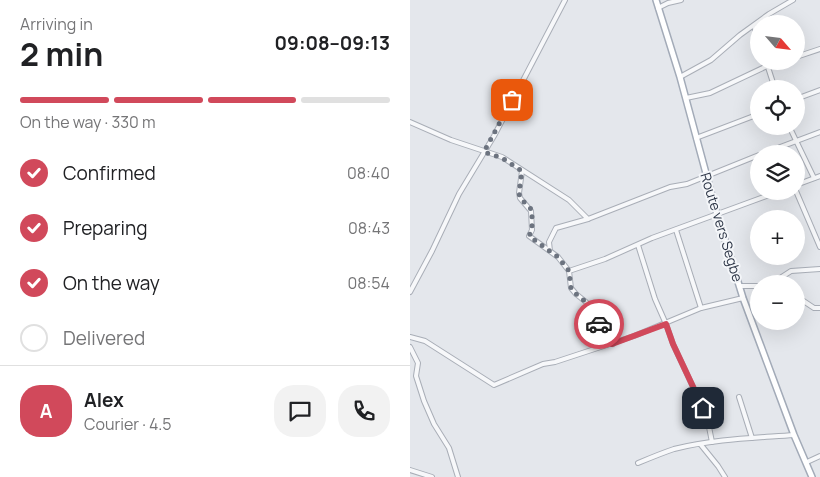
<!DOCTYPE html>
<meta charset="utf-8">
<style>
:root{--surface:#fff;--page:#f2f2f2;--text:#202124;--muted:#757577;--line:#e0e0e0;--accent:#d1495b}
body{margin:0;font-family:Manrope,sans-serif;background:var(--page);color:var(--text);height:100vh;display:flex;flex-direction:column;font-size:19px;white-space:nowrap}
*{box-sizing:border-box;margin:0}
p{font-size:16px;color:var(--muted)}
.icon{flex:none;width:28px;height:28px;fill:none;stroke:currentColor;stroke-width:2;stroke-linecap:round;stroke-linejoin:round}
.map{position:relative;flex:1;overflow:hidden}
.side{display:flex;flex-direction:column;background:var(--surface);width:410px}
.side>*{flex:none}
.needle{width:32px;rotate:118deg}
.controls{position:absolute;left:340px;top:15px;display:grid;gap:10px}
.controls a{display:grid;place-items:center;width:55px;height:55px;border-radius:50%;background:var(--surface);box-shadow:0 5px 20px #0002;font-size:25px}
.pin{position:absolute;display:grid;place-items:center;width:42px;height:42px;color:#fff;margin:-21px;border-radius:10px;box-shadow:0 2px 8px #0006}
.courier{position:absolute;display:grid;place-items:center;width:50px;height:50px;margin:-25px;border:4px solid #d1495b;border-radius:50%;background:#fff;color:#222;box-shadow:0 1px 6px #0007}
.headline em{font-style:normal;font-weight:700}
.headline div{display:flex;flex-direction:column-reverse}
.headline{display:flex;align-items:center;justify-content:space-between;height:85px;padding:0 20px}
h1{font-size:32px;font-weight:700;line-height:38px}
.bar{display:grid;grid-template-columns:repeat(4,1fr);gap:8px 5px;align-content:center;height:60px;padding:0 20px}
.bar i{height:6px;border-radius:4px;background:var(--line)}
.bar .current{background:var(--accent)}
.bar p{grid-column:span 4}
.line{display:flex;align-items:center;gap:12px;padding:0 20px;border-top:1px solid var(--line)}
.line div{flex:1}
.round{display:grid;place-items:center;flex:none;width:52px;height:52px;border-radius:20px;background:var(--page)}
ol{padding:0 20px;list-style:none}
li{display:flex;align-items:center;gap:15px;height:55px}
li p{margin-inline-start:auto}
li .icon{padding:5px;border-radius:50%;background:var(--accent);color:#fff;stroke-width:4}
li:last-child{color:var(--muted)}
li i{width:28px;height:28px;border:2px solid var(--line);border-radius:50%}
main{display:flex;flex:1;min-height:0}
.map>svg:first-child{display:block}
.lines{fill:none;stroke-linecap:round;stroke-linejoin:round}
.minor-casing{stroke:#a9aeb7;stroke-width:6}
.major-casing{stroke:#a3abb8;stroke-width:8}
.minor{stroke:#f7f8fa;stroke-width:4}
.major{stroke:#fff;stroke-width:5}
.done{stroke:#6c737f;stroke-width:5;stroke-dasharray:0 9}
.route{stroke:#d1495b;stroke-width:6}
.labels{text-anchor:middle;dominant-baseline:central;stroke-width:4;stroke-linejoin:round;paint-order:stroke}
.street-label{font-size:14px;fill:#2b3445;stroke:#f4f6f9}
</style>
<main>
<section class="side">
<div class="headline"><div><h1>2 min</h1><p>Arriving in</p></div><em>09:08–09:13</em></div>
<div class="bar"><i class="current"></i><i class="current"></i><i class="current"></i><i></i><p>On the way · 330 m</p></div>
<ol>
<li><svg class="icon" aria-label="check" viewBox="0 0 24 24"><path d="M5 12l5 5 9-10"/></svg>Confirmed<p>08:40</p></li>
<li><svg class="icon" aria-label="check" viewBox="0 0 24 24"><path d="M5 12l5 5 9-10"/></svg>Preparing<p>08:43</p></li>
<li><svg class="icon" aria-label="check" viewBox="0 0 24 24"><path d="M5 12l5 5 9-10"/></svg>On the way<p>08:54</p></li>
<li><i></i>Delivered</li>
</ol>
<div class="line" style="height:90px"><b class="round" style="background:var(--accent);color:#fff">A</b><div><b>Alex</b><p>Courier · 4.5</p></div><a class="round"><svg class="icon" aria-label="chat" viewBox="0 0 24 24"><path d="M4 5h16v11H9l-5 4z"/></svg></a><a class="round"><svg class="icon" aria-label="phone" viewBox="0 0 24 24"><path d="M5 4h4l2 5-3 2q2 4 5 5l2-3 5 2v4C11 20 4 13 5 4z"/></svg></a></div>
</section>
<div class="map">
<svg width="410" height="477" viewBox="0 0 410 477">
<rect width="100%" height="100%" fill="#e4e7ec"/>
<g class="lines">
<g class="minor-casing">
<g id="minor">
<polyline points="248,8 258,3 271,0"/>
<polyline points="344,26 349,41"/>
<polyline points="386,57 410,49"/>
<polyline points="356,61 365,89"/>
<polyline points="270,77 301,60 330,35 359,14 383,0"/>
<polyline points="276,98 300,93 357,66 373,61"/>
<polyline points="386,99 410,90"/>
<polyline points="0,122 41,140 92,157 159,200 178,219 260,187 277,184 349,155"/>
<polyline points="379,126 404,178"/>
<polyline points="286,138 349,114"/>
<polyline points="352,154 410,132"/>
<polyline points="112,171 109,193 110,198 121,211 122,230 119,236 148,257 159,271 161,288 166,294 176,302 203,344"/>
<polyline points="386,185 410,176"/>
<polyline points="386,191 410,247"/>
<polyline points="266,230 291,308"/>
<polyline points="228,245 245,299 256,324 263,344 297,417 302,442"/>
<polyline points="140,251 139,242 146,228 178,219"/>
<polyline points="159,271 195,259 242,238 370,191"/>
<polyline points="361,284 381,271 410,269"/>
<polyline points="331,286 349,286"/>
<polyline points="0,292 22,251 49,194 84,136 155,0"/>
<polyline points="386,296 404,308 410,308"/>
<polyline points="0,337 15,341 84,385 133,364 145,362 224,336 291,308 333,298"/>
<polyline points="0,347 8,363 6,376 14,401 24,424 39,448 48,477"/>
<polyline points="329,397 342,438"/>
<polyline points="291,445 308,466 315,477"/>
<polyline points="397,462 410,456"/>
<path d="M228,463C240,458 252,453 264,449C303,439 344,438 384,435"/>
<polyline points="0,470 22,477"/>
</g>
</g>
<g class="major-casing">
<polyline id="major" points="246,0 270,77 307,214 333,298 384,435 402,477"/>
</g>
<use href="#minor" class="minor"/>
<use href="#major" class="major"/>
</g>
<g class="lines">
<polyline class="done" points="102,100 74,152 92,158 112,171 109,193 110,198 122,210 122,230 119,236 148,257 159,271 161,288 166,294 176,302 189,324"/>
<polyline class="route" points="189,324 202,344 256,324 263,344 293,408"/>
</g>
<g class="labels">
<g class="street-label">
<text transform="translate(312 227) rotate(73)">Route vers Segbe</text>
</g>
</g>
</svg>
<div class="controls">
<a><svg class="needle" viewBox="-14 -14 28 28"><path d="M0-13l5 13h-10z" fill="#e53935"/><path d="M0 13l5-13h-10z" fill="#757577"/></svg></a>
<a><svg class="icon" aria-label="locate" viewBox="0 0 24 24"><circle cx="12" cy="12" r="6"/><path d="M12 2v4M12 18v4M2 12h4M18 12h4"/></svg></a>
<a><svg class="icon" aria-label="layers" viewBox="0 0 24 24"><path d="M12 4l9 5-9 5-9-5zM3 14l9 5 9-5"/></svg></a>
<a>+</a>
<a>−</a>
</div>
<div class="pin" style="left:102px;top:100px;background:#ea580c"><svg class="icon" aria-label="bag" viewBox="0 0 24 24"><path d="M5 8h14l-1 12H6zM9 8a3 3 0 0 1 6 0"/></svg></div>
<div class="pin" style="left:293px;top:408px;background:#1f2937"><svg class="icon" aria-label="home" viewBox="0 0 24 24"><path d="M3 11l9-7 9 7M6 9v11h12V9"/></svg></div>
<div class="courier" style="left:189px;top:324px"><svg class="icon" aria-label="car" viewBox="0 0 24 24"><path d="M5 17H2v-5l4-1 3-4h7l3 4 3 1v5h-3M9 17h6M6 11h13"/><circle cx="7" cy="17" r="2"/><circle cx="17" cy="17" r="2"/></svg></div>
</div>
</main>
